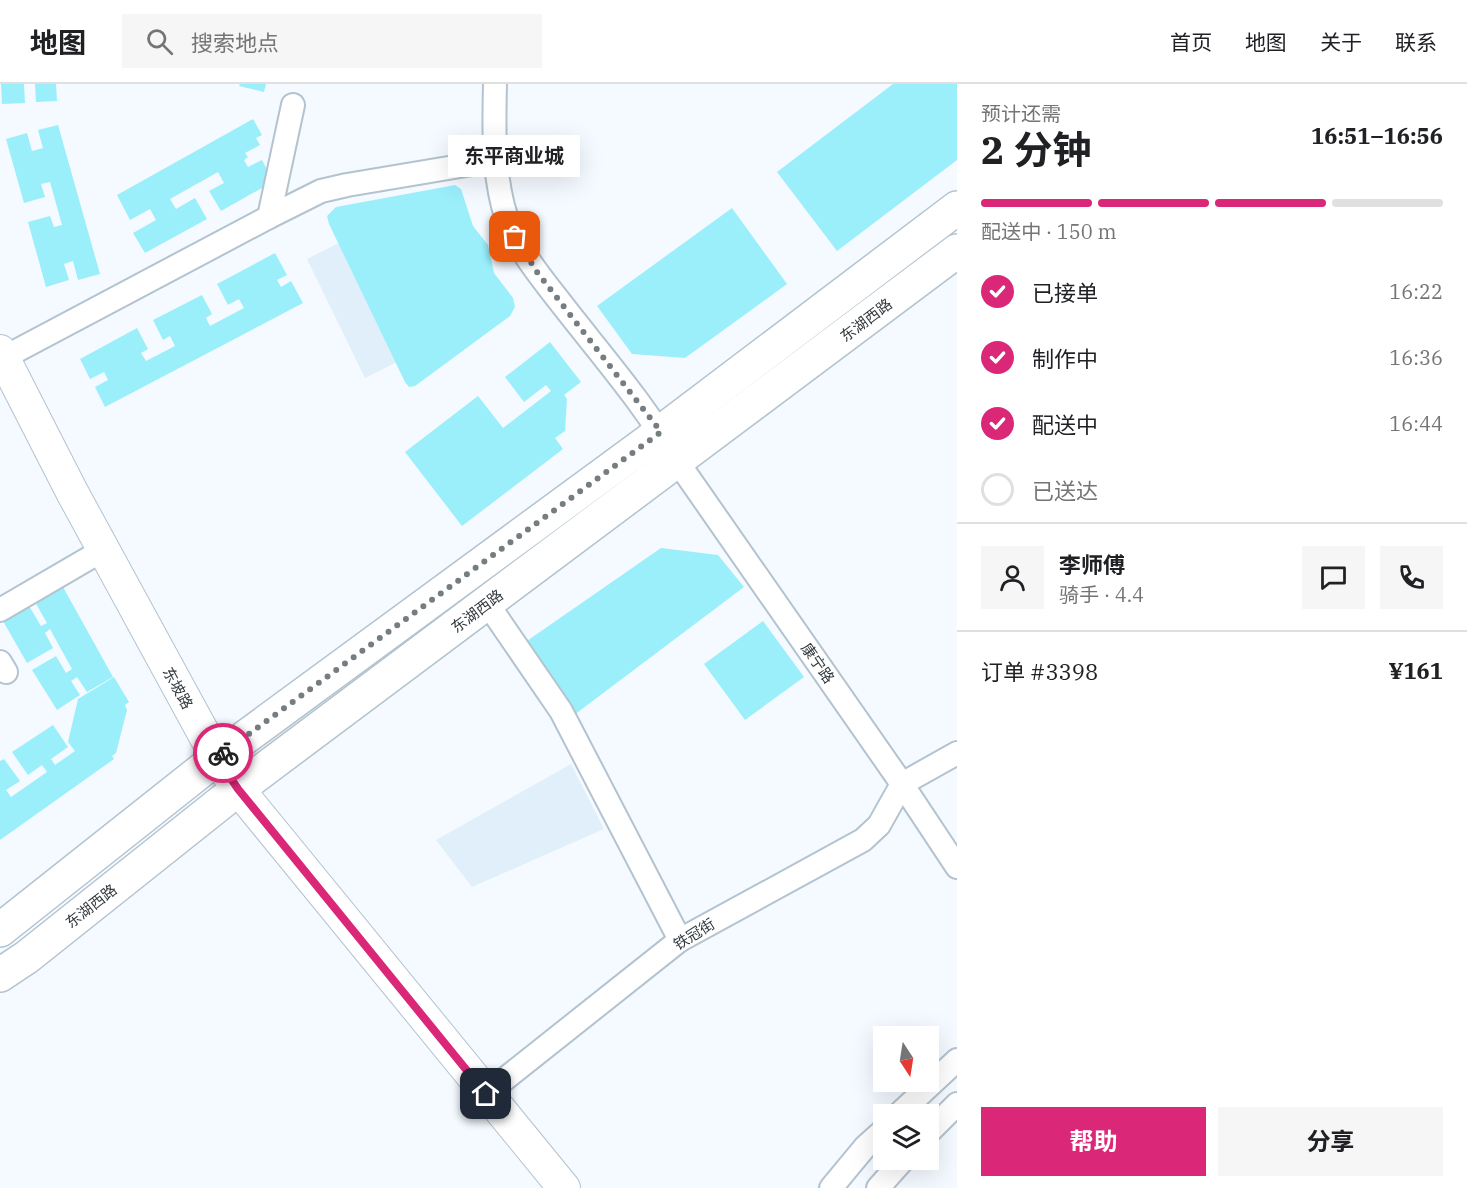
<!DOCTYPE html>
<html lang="zh">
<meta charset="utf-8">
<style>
:root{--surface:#fff;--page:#f6f6f6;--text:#202124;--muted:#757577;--line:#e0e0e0;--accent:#db2777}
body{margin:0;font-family:"IBM Plex Serif","Noto Sans SC",serif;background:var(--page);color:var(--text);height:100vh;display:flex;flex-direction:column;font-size:22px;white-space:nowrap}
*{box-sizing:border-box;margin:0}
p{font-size:20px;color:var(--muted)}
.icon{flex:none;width:33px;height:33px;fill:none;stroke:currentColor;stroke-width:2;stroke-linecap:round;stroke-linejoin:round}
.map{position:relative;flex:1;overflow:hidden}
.details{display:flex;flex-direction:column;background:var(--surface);width:510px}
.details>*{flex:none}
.needle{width:39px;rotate:168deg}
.fabs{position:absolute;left:873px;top:942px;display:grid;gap:12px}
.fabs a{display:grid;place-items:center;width:66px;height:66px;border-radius:0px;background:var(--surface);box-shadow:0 6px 24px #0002;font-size:30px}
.pin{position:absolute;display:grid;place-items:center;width:51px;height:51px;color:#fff;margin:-26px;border-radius:12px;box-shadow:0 3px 9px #0006}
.courier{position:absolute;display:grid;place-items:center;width:60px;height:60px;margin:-30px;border:4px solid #db2777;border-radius:50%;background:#fff;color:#222;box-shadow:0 2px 8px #0007}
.bubble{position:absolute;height:42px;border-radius:0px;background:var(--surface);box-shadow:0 6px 24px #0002;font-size:20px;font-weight:700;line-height:42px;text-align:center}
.headline em{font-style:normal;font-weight:700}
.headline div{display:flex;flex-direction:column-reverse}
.headline{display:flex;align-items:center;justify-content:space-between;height:102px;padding:0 24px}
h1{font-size:39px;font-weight:700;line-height:45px}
.bar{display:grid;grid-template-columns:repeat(4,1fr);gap:9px 6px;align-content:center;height:72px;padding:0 24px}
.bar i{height:8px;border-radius:4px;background:var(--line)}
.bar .selected{background:var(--accent)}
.bar p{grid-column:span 4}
.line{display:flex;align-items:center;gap:15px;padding:0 24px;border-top:2px solid var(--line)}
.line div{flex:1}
.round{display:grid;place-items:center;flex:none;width:63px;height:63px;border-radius:0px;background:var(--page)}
ol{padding:0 24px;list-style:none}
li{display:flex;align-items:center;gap:18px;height:66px}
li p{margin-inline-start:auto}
li .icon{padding:6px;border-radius:50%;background:var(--accent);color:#fff;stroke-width:4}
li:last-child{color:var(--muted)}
li i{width:33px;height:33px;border:3px solid var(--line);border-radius:50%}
.button{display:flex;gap:12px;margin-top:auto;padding:12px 24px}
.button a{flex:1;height:69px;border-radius:0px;background:var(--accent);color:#fff;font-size:24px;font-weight:700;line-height:69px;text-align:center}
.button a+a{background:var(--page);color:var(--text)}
header{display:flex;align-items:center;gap:36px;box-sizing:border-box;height:84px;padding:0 30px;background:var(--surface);border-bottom:2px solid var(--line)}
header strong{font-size:28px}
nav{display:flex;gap:33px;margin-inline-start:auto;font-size:21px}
.search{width:420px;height:54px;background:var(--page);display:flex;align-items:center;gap:15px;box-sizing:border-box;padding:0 21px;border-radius:0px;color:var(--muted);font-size:22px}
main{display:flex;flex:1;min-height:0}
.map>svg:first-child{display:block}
.built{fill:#e0eff9}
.building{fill:#9aeffb}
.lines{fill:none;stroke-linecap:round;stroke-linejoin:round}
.street-casing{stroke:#b3c3cf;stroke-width:26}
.secondary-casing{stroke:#b3c3cf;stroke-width:34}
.primary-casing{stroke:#b3c3cf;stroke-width:36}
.street{stroke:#fff;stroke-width:22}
.secondary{stroke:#fff;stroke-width:32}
.primary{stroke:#fff;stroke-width:33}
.done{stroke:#767d81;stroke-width:6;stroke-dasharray:0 10.8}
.route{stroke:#db2777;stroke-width:8}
.labels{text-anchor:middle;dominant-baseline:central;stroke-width:4.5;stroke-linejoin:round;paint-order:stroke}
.street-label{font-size:15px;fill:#32393d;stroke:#fff}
</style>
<header>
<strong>地图</strong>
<div class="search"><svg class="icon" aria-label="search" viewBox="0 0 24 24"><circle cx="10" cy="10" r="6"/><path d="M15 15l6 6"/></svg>搜索地点</div>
<nav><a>首页</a><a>地图</a><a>关于</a><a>联系</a></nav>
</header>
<main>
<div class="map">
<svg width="957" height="1104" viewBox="0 0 957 1104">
<rect width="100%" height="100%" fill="#f4faff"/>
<g class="built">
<polygon points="357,150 415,269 365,294 307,175"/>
<polygon points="571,680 604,745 472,803 436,756"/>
</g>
<g class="building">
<polygon points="1,0 24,0 25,19 2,20"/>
<polygon points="35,0 56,0 57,17 36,18"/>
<polygon points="240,0 266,0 264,8 239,2"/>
<polygon points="893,0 957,0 957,76 837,167 777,88"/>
<polygon points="253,35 262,51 256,54 260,61 245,69 248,73 244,76 248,83 262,76 270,91 266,94 269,100 221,127 209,107 224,99 218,88 170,115 176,125 195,114 207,135 145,169 133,149 156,136 150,125 130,136 117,111"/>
<polygon points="58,41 100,190 78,196 73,177 64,180 69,196 46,203 28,138 50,132 54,143 62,141 50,98 41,100 45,113 24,119 6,55 27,49 32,67 43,64 38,46"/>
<polygon points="455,101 461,105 473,142 488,161 494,189 513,214 515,223 510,232 415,302 409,303 405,298 329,140 327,132 336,123"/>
<polygon points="732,124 787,200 685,274 632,270 597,222"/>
<polygon points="275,169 287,191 277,196 281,203 291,197 303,219 105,323 95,303 108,296 104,288 90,295 80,275 137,244 148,265 141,269 146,277 175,262 170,252 163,256 153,236 202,211 212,230 206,234 210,242 244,224 239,215 228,221 217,200"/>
<polygon points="550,258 581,298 564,311 567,315 565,347 555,354 563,365 462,442 405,368 478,312 503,344 551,307 546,301 524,318 505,293"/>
<polygon points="661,464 718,471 744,503 574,631 524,559"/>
<polygon points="63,503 113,593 87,608 77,593 71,597 80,611 57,626 32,586 56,572 66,589 72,585 50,545 45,549 53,564 27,579 3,537 29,522 41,542 47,539 35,518"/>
<polygon points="763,537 804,593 745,636 704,580"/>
<polygon points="114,593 129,618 125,621 127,626 116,669 112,672 114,675 0,756 0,677 4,675 20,697 6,706 11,713 47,688 42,681 28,691 12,668 53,641 68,663 51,675 55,681 75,667 68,658 78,615"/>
</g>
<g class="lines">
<g class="street-casing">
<g id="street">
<path d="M495,0C494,40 493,83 503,122C513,161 540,192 564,223C603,273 646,322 677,377L902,700L957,783"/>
<polyline points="269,133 321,107 347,101 496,76"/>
<polyline points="3,274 269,133 293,21"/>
<polyline points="487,519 561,627 680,856"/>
<polyline points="0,526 103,466"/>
<polyline points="0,578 6,588"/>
<polyline points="486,1010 680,856 863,756 879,741 902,700 957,669"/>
<polyline points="899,1030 957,976"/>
<polyline points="928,1049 957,1020"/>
<polyline points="831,1104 865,1063 884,1046"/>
<polyline points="878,1104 903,1076"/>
</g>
</g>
<g class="secondary-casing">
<polyline id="secondary" points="0,267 72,408 217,674 238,705 564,1104"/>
</g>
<g class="primary-casing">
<g id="primary">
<polyline points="0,846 217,674 661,348 957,124"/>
<polyline points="0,891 27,873 238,705 957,167"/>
</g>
</g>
<use href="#street" class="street"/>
<use href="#secondary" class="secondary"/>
<use href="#primary" class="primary"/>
</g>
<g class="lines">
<polyline class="done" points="223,669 661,348 537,188 515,153"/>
<polyline class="route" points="223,669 217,674 238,705 486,1010"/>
</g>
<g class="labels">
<g class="street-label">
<text transform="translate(866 236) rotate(-37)">东湖西路</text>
<text transform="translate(477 527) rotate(-37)">东湖西路</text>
<text transform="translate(818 579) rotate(55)">康宁路</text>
<text transform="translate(178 604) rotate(61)">东坡路</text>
<text transform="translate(91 822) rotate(-38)">东湖西路</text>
<text transform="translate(694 850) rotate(-32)">铁冠街</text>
</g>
</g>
</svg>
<div class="fabs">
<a><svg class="needle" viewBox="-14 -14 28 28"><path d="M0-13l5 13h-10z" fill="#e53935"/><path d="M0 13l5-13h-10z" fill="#757577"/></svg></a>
<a><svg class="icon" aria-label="layers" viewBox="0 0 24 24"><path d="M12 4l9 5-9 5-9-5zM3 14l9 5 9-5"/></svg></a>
</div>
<div class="pin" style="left:515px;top:153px;background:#ea580c"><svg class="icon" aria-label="bag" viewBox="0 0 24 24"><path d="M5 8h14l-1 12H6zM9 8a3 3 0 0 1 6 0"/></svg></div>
<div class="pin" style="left:486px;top:1010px;background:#1f2937"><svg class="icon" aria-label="home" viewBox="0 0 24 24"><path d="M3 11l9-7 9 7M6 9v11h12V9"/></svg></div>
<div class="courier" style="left:223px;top:669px"><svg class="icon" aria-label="bike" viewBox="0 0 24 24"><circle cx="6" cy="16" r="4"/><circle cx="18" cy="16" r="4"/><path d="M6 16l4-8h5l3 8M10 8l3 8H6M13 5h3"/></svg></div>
<div class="bubble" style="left:448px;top:51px;width:132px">东平商业城</div>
</div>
<section class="details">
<div class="headline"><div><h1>2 分钟</h1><p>预计还需</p></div><em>16:51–16:56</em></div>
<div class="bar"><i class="selected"></i><i class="selected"></i><i class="selected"></i><i></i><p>配送中 · 150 m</p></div>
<ol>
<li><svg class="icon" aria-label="check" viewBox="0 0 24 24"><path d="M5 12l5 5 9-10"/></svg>已接单<p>16:22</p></li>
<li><svg class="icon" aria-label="check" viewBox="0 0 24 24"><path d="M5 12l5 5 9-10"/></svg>制作中<p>16:36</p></li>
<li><svg class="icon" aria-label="check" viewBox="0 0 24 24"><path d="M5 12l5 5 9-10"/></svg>配送中<p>16:44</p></li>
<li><i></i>已送达</li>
</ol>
<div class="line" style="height:108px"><a class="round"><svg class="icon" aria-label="person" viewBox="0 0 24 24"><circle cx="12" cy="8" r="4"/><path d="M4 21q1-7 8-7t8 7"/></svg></a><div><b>李师傅</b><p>骑手 · 4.4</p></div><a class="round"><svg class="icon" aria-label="chat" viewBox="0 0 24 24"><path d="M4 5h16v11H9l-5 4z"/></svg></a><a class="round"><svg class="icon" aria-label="phone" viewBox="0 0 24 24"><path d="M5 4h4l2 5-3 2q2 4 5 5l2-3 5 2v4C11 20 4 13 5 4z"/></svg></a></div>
<div class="line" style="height:78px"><div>订单 #3398</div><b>¥161</b></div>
<div class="button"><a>帮助</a><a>分享</a></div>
</section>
</main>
